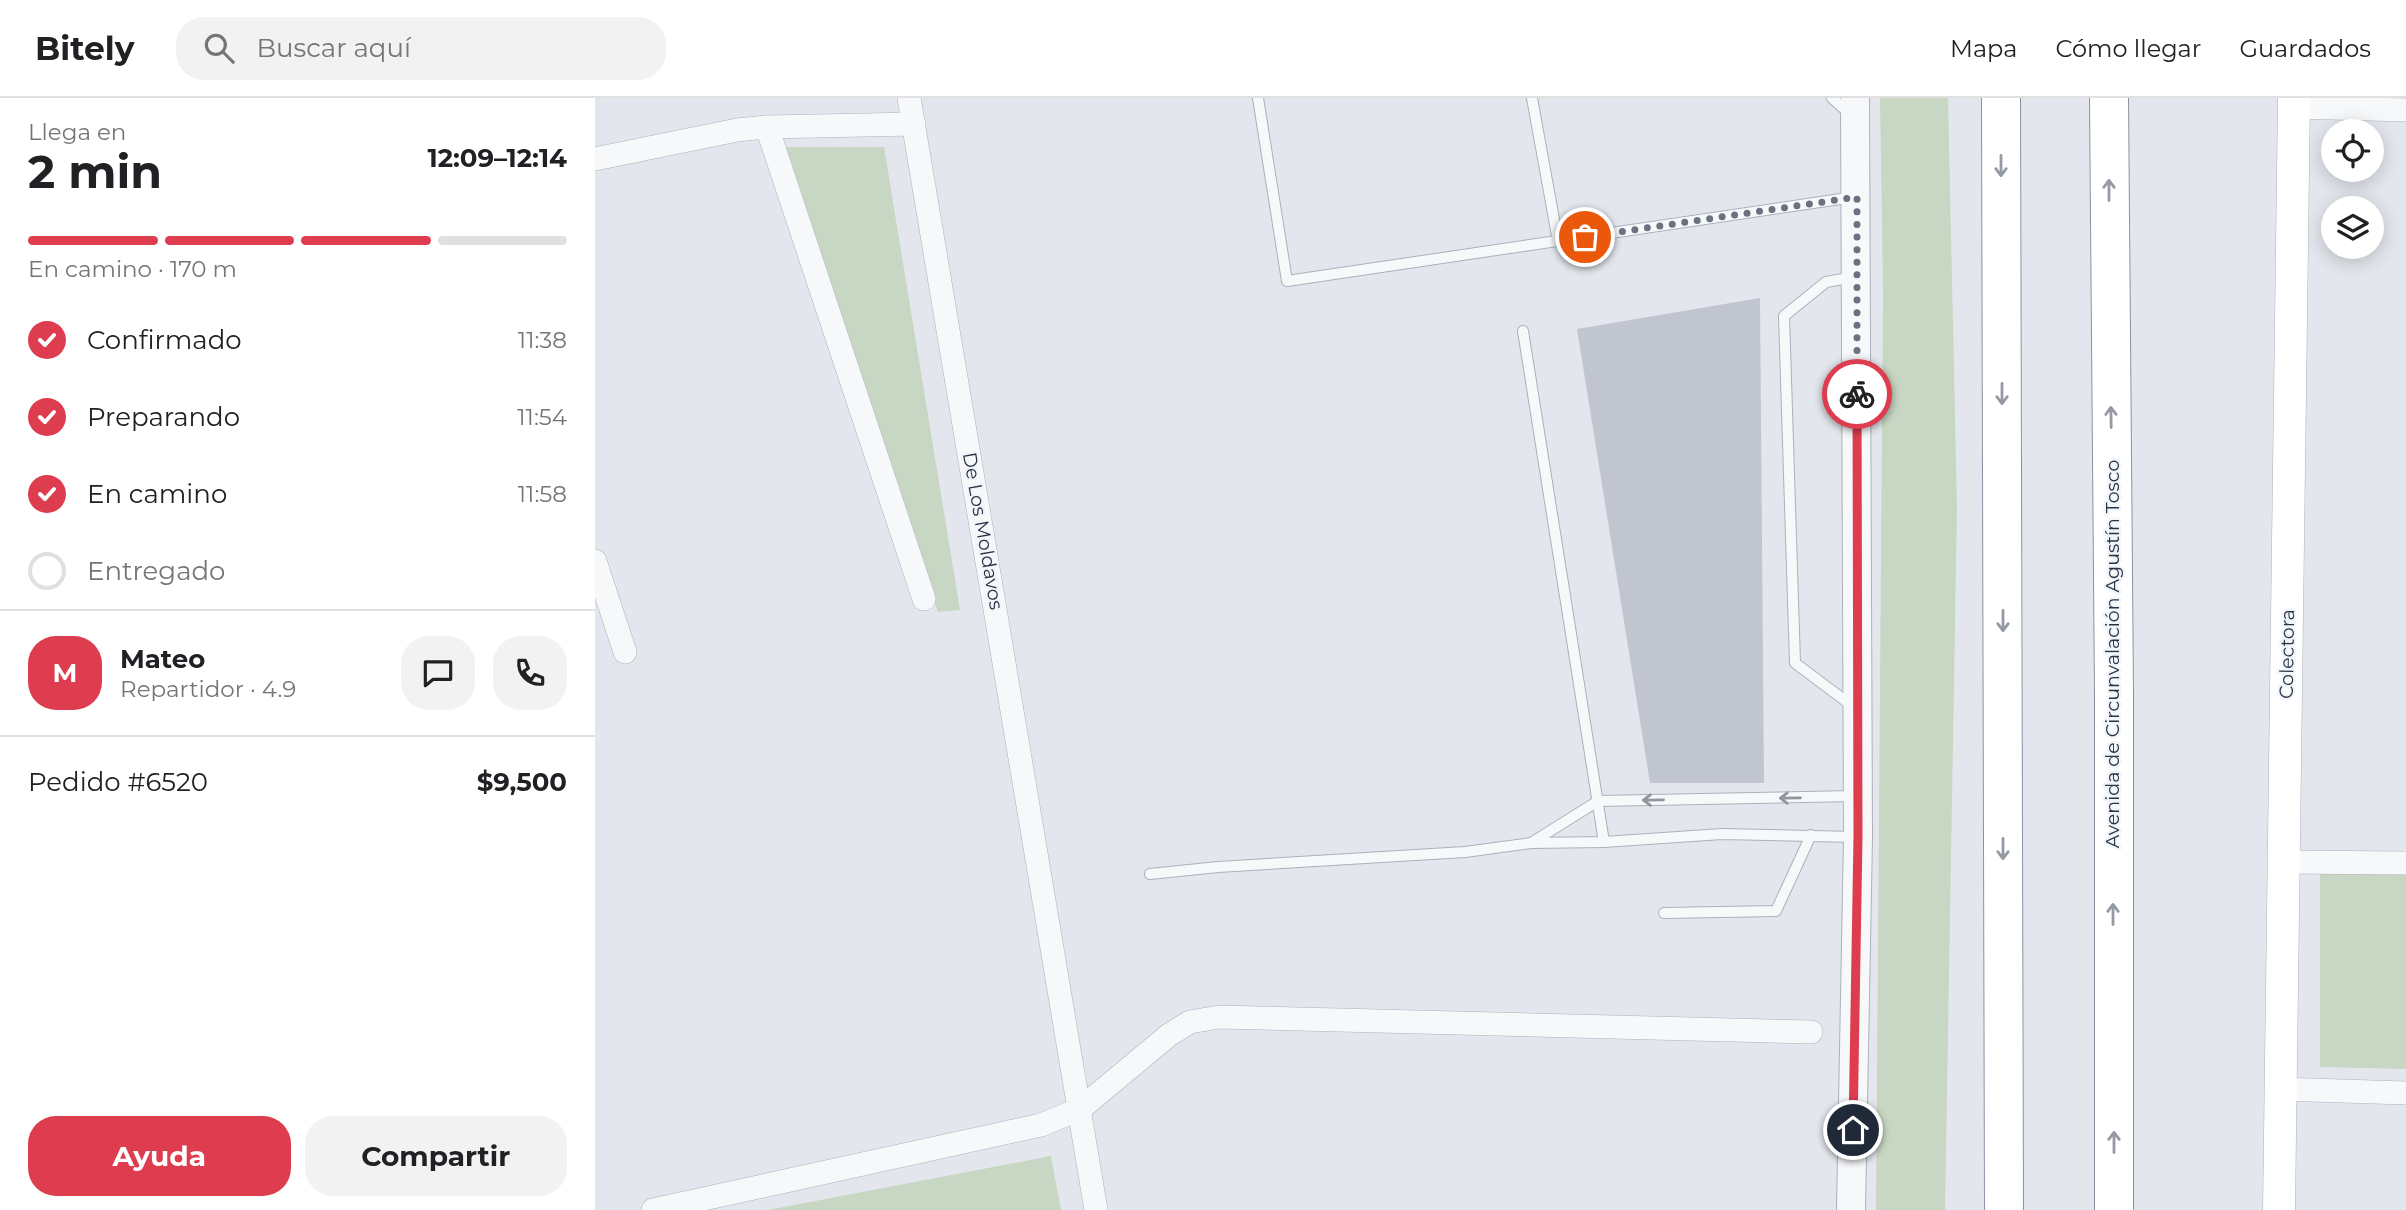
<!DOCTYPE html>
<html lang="es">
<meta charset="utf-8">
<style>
:root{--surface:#fff;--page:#f2f2f2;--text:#202124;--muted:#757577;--line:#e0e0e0;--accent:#dd3d4f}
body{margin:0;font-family:Montserrat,sans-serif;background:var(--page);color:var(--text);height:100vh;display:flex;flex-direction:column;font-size:26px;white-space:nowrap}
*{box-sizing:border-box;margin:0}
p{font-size:23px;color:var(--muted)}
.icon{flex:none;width:38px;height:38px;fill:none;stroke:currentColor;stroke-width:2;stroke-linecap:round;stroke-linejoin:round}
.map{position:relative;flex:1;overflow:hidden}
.details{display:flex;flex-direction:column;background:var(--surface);width:595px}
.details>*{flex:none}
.controls{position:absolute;left:1726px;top:21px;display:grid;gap:14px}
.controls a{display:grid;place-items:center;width:63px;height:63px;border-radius:50%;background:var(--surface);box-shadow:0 4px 18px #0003;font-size:35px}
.pin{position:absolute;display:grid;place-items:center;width:60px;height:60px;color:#fff;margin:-30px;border:4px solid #fff;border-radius:50%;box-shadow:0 2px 7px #0007}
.courier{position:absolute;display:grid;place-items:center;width:70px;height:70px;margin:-35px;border:5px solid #dd3d4f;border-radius:50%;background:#fff;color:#222;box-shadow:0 2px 9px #0007}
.overview em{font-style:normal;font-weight:700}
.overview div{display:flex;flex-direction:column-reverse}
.overview{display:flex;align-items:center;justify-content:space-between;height:119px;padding:0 28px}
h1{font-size:46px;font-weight:700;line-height:52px}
.bar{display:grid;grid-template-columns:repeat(4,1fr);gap:10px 7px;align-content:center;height:84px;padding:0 28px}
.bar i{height:9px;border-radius:5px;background:var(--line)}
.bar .selected{background:var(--accent)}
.bar p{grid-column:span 4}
.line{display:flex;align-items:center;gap:18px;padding:0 28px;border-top:2px solid var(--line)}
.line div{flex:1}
.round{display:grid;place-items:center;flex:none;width:74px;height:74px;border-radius:28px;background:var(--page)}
ol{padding:0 28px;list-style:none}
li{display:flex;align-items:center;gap:21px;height:77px}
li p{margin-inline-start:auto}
li .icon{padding:7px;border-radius:50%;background:var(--accent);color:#fff;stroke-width:4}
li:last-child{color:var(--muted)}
li i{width:38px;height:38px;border:4px solid var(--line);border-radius:50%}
.primary-button{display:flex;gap:14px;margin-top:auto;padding:14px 28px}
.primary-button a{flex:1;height:80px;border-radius:28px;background:var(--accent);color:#fff;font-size:28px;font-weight:700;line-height:80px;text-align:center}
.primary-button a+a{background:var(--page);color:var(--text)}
header{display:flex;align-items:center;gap:42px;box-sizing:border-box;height:98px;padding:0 35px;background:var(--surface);border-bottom:2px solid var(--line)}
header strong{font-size:33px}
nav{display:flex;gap:38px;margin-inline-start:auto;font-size:24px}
.search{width:490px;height:63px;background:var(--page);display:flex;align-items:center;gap:18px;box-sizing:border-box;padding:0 24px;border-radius:28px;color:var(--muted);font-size:26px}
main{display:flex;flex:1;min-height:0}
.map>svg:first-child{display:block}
.green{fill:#c8d7c3}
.building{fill:#c0c5d0}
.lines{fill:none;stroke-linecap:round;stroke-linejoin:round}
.service-casing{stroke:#abb1bb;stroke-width:12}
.minor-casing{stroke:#abb1bb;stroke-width:24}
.tertiary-casing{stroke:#abb1bb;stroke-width:30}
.secondary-casing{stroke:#abb1bb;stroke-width:33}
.motorway-casing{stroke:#8993a5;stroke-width:40}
.service{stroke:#f7f8fa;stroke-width:10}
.minor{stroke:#f7f8fa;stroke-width:23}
.tertiary{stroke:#f7f8fa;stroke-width:28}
.secondary{stroke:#fff;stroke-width:32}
.motorway{stroke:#fff;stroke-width:38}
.oneway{stroke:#9499a3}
.oneway2{stroke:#9096a0}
.done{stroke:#6a7281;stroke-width:7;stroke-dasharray:0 12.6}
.route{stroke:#dd3d4f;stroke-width:9}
.labels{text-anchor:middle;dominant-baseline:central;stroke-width:5;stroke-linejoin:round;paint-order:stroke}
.street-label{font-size:19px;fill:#293347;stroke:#f3f6f9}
</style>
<header>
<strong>Bitely</strong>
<div class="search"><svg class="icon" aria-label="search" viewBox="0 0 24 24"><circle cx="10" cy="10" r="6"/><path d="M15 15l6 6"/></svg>Buscar aquí</div>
<nav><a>Mapa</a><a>Cómo llegar</a><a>Guardados</a></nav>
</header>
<main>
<section class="details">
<div class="overview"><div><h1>2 min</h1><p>Llega en</p></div><em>12:09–12:14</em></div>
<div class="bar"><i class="selected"></i><i class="selected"></i><i class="selected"></i><i></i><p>En camino · 170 m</p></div>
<ol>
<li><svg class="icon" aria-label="check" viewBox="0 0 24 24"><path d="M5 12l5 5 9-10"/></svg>Confirmado<p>11:38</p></li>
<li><svg class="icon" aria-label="check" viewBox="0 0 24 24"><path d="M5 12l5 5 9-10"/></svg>Preparando<p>11:54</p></li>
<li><svg class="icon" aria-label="check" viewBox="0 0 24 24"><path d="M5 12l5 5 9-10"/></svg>En camino<p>11:58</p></li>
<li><i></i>Entregado</li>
</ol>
<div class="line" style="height:126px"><b class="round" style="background:var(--accent);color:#fff">M</b><div><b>Mateo</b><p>Repartidor · 4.9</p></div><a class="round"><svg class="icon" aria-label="chat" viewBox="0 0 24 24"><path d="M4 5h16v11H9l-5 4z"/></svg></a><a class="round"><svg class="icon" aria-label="phone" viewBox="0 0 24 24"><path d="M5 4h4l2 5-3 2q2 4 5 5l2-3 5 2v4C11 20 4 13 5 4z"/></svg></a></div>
<div class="line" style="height:91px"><div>Pedido #6520</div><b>$9,500</b></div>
<div class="primary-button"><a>Ayuda</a><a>Compartir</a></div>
</section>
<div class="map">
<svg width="1811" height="1112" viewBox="0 0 1811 1112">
<rect width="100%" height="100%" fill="#e3e7ed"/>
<g class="green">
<polygon points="1285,0 1353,0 1362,409 1350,1112 1281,1112 1288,195"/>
<polygon points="190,49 289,49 365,512 343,514"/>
<polygon points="1725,775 1811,777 1811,971 1725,969"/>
<polygon points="456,1058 466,1112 173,1112"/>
</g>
<polygon class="building" points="1165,200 1169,685 1055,685 982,231"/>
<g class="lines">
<g class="service-casing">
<g id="service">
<polyline points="663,0 692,183 1259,99"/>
<polyline points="937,0 963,143"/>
<polyline points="1237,0 1256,17"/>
<polyline points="1259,179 1231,184 1189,218 1200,565 1260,610"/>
<polyline points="928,233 1009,744"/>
<polyline points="936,745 1003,703 1260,698"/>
<polyline points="555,776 623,769 870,754 936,745 1009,744 1127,736 1260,739"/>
<polyline points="1069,815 1181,813 1216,737"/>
</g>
</g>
<g class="minor-casing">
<g id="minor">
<polyline points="314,0 501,1112"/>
<polyline points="1699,9 1811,12"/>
<polyline points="172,29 329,501"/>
<polyline points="0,61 142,32 172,29 319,26"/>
<polyline points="0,463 30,554"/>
<polyline points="1689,764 1811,765"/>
<polyline points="1686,991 1811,995"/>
<polyline points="58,1112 446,1027 485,1011 574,937 595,924 624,919 1216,934"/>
</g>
</g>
<g class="tertiary-casing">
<polyline id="tertiary" points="1256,1112 1263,739 1260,0"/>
</g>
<g class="secondary-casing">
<polyline id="secondary" points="1684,1112 1699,0"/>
</g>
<g class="motorway-casing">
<g id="motorway">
<polyline points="1406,0 1409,1112"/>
<polyline points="1514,0 1519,596 1519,1112"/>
</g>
</g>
<use href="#service" class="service"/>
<use href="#minor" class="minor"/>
<use href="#tertiary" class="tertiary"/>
<use href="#secondary" class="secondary"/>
<use href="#motorway" class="motorway"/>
</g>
<defs><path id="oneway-shaft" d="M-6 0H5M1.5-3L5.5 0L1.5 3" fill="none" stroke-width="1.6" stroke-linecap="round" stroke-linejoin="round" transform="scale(1.75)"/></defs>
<g class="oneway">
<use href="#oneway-shaft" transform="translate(1406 68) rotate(90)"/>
<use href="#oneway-shaft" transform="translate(1514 92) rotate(-90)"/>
<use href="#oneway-shaft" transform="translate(1407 296) rotate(90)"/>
<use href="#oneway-shaft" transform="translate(1516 319) rotate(-91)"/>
<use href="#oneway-shaft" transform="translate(1408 523) rotate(90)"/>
<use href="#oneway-shaft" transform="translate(1408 751) rotate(90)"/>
<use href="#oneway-shaft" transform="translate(1518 816) rotate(-90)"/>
<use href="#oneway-shaft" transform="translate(1519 1044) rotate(-90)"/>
</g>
<g class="oneway2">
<use href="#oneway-shaft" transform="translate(1195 700) rotate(179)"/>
<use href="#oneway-shaft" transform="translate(1058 702) rotate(179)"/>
</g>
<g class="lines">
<polyline class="done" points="990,139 1262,99 1262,296"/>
<polyline class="route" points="1258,1032 1263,739 1262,296"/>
</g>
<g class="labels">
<g class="street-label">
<text transform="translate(388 433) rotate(80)">De Los Moldavos</text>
<text transform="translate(1517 556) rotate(-90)">Avenida de Circunvalación Agustín Tosco</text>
<text transform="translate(1692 556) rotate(-89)">Colectora</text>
</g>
</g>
</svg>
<div class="controls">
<a><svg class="icon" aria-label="locate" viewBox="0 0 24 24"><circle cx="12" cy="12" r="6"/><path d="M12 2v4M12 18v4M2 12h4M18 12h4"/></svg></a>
<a><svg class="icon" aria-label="layers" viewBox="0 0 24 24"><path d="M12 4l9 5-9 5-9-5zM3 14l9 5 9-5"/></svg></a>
</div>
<div class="pin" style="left:990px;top:139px;background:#ea580c"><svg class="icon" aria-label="bag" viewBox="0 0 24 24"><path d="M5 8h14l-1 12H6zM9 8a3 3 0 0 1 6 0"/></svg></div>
<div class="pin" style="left:1258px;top:1032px;background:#1f2937"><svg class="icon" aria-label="home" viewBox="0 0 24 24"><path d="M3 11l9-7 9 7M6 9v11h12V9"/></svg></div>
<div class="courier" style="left:1262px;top:296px"><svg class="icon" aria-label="bike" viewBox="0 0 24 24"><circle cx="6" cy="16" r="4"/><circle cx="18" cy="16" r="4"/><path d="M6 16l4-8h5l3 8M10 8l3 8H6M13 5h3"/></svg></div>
</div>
</main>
